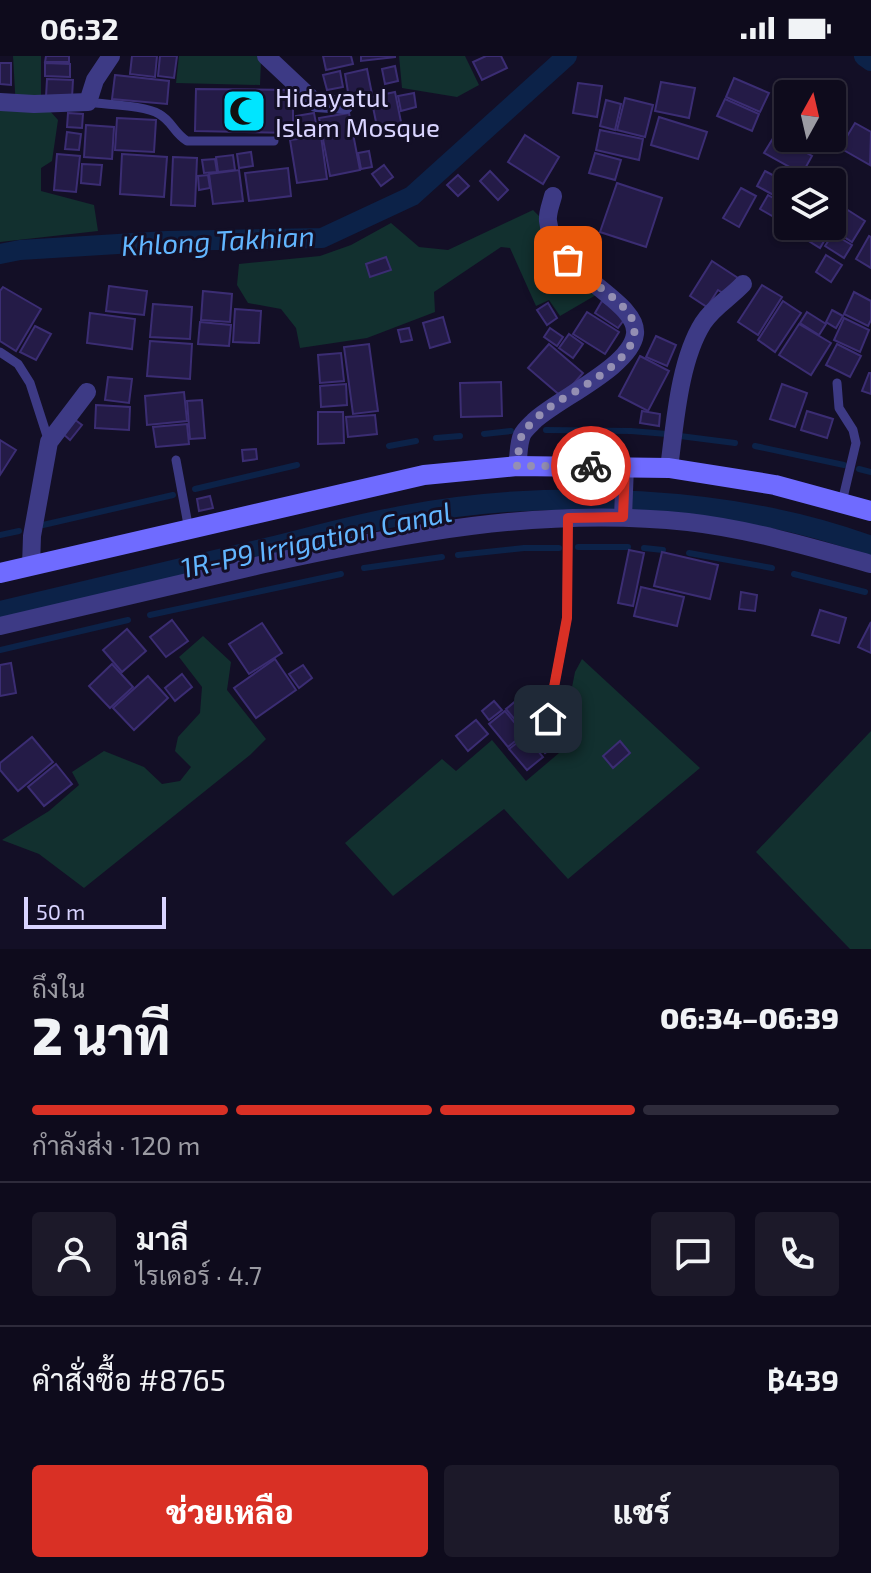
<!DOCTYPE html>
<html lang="th">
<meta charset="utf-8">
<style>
:root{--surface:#0e0b1c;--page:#1c1929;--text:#f1f3f6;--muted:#9b9ba3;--line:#2e2b3b;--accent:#d93025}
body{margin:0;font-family:"Exo 2",Sarabun,sans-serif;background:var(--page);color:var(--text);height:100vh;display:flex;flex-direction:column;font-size:30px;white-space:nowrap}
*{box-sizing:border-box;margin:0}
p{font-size:26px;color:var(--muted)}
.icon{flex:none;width:44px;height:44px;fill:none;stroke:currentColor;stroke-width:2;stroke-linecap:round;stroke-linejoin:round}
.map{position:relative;height:893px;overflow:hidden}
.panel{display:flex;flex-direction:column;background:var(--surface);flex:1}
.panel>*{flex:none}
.needle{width:52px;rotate:8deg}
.controls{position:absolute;left:774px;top:24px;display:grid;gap:16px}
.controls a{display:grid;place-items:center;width:72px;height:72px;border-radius:8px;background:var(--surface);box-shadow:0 2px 6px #0004,0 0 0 2px var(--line);font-size:40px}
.scale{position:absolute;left:24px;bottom:20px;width:142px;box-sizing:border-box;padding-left:8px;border:4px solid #d9d4ff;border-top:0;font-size:22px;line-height:28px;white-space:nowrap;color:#d9d4ff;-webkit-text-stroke:6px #130f26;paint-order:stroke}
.pin{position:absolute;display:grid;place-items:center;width:68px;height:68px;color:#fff;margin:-34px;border-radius:16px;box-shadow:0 4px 12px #0006}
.courier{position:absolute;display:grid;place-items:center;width:80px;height:80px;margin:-40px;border:6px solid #d93025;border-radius:50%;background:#fff;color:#222;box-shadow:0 2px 10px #0007}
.head em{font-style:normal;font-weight:800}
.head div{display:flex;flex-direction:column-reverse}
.head{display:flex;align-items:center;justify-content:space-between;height:136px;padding:0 32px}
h1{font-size:52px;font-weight:800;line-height:60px}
.bar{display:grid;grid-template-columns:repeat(4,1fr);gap:12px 8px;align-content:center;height:96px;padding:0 32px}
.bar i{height:10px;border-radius:6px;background:var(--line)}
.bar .on{background:var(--accent)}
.bar p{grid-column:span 4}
.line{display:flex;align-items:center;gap:20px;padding:0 32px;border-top:2px solid var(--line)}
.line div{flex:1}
.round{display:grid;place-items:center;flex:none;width:84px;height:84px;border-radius:8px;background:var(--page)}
.action{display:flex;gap:16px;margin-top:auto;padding:16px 32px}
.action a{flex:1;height:92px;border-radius:8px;background:var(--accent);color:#fff;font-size:32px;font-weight:800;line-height:92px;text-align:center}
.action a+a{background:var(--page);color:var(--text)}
.status{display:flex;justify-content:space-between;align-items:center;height:56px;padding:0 40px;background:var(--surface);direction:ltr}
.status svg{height:22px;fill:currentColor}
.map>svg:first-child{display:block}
.green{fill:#12302f}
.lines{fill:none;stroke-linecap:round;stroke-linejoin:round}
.stream{stroke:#0c2248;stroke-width:6}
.canal{stroke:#0c2248;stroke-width:20}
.building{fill:#241b47;stroke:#3b2d73;stroke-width:2}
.lane{stroke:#3d3a85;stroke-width:9}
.street{stroke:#3d3a85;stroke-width:18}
.secondary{stroke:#6f6bff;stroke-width:20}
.done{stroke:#948fb3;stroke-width:8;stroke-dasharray:0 14.4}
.route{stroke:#d93025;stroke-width:10}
.labels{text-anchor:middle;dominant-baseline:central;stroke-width:6;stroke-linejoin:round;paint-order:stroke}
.poi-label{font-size:26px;fill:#d9d4ff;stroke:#130f26;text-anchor:start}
.water-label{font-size:28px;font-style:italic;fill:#62b6ff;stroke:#130f26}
</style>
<div class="status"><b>06:32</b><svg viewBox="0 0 49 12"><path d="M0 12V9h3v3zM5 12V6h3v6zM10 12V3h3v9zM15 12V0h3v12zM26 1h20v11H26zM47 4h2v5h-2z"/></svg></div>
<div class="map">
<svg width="871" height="893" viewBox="0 0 871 893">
<rect width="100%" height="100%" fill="#130f26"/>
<g class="green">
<polygon points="13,0 41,0 41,45 58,64 52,105 41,112 41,135 94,149 98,175 0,186 0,54 16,53"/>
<polygon points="179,0 257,0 261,5 260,29 176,27"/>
<polygon points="399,0 465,0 479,29 457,41 402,32"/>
<polygon points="533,154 545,166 596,239 560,260 549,244 536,250 510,192 501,191 434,236 435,256 367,282 300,292 296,272 281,253 248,247 237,229 239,208 320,200 351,189 391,167 419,191 448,194"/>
<polygon points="203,580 231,606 227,634 266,683 250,699 84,832 39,798 2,784 49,755 79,729 72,716 104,695 144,711 162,728 180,725 191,711 175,695 178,681 200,657 202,631 179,601"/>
<polygon points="582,603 700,712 568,823 504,753 393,840 345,787 442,703 456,715 492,684 526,725 559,697 575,616"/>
<polygon points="871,675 871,893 850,893 756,796"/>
</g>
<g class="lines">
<g class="stream">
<polyline points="546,374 631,375 667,378"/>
<polyline points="484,378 511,375"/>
<polyline points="680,380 735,387"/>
<polyline points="436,382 460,380"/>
<polyline points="389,390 416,385"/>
<polyline points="755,390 844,409"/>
<polyline points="859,413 871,416"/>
<polyline points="195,433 297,409"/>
<polyline points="43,469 173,439"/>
<polyline points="0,479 19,475"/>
<polyline points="578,491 628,491"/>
<polyline points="644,492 663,494"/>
<polyline points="689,497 772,512"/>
<polyline points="458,499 524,492 559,492"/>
<polyline points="364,512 442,501"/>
<polyline points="794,518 865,536"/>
<polyline points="150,559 341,518"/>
<polyline points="0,594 128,564"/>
</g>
<g class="canal">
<polyline points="864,0 871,5"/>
<polyline points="0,198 20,194 167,185 322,182 412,140 567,0"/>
<path d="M0,555C90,534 180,512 270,491C315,480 360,467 406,459C550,432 733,439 871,490"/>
</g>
</g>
<g class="building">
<polygon points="46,0 69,0 69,6 45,6"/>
<polygon points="132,0 157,0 155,21 130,18"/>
<polygon points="160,0 177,0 174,22 158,20"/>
<polygon points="323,0 351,0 353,8 326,14"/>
<polygon points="361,0 395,0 395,1 361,5"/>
<polygon points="486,0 501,0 507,12 482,24 473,6"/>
<polygon points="0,7 11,7 11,29 0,28"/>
<polygon points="45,7 70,8 70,21 45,20"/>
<polygon points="395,10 398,25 385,28 382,13"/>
<polygon points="367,13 372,38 349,42 345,18"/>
<polygon points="340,15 343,31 327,34 323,19"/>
<polygon points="115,19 169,25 167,48 112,43"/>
<polygon points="734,22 769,37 760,56 726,41"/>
<polygon points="47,23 73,24 72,42 46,41"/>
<polygon points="661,26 695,32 689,62 655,55"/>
<polygon points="578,27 602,30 597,61 573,57"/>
<polygon points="196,33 293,34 293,77 195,75"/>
<polygon points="395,36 403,76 379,81 371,41"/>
<polygon points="414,37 416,51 401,55 398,40"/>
<polygon points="625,42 653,49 645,81 617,74"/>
<polygon points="725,43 759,58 752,75 717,60"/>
<polygon points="606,44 621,48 615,74 600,70"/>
<polygon points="832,48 842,54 832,70"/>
<polygon points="68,57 83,58 82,72 67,71"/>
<polygon points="314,57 317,73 299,76 296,60"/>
<polygon points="349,57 360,114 330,120 319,62"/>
<polygon points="659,61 707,76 698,103 651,89"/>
<polygon points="117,62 156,64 154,96 115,94"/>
<polygon points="855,67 871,76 870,109 840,92"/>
<polygon points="86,69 114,71 112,103 84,101"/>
<polygon points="788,72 788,82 822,82 813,97 783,80"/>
<polygon points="600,74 643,83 639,104 596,94"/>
<polygon points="67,76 81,78 79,94 65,93"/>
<polygon points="525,79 559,101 543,128 508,106"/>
<polygon points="775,79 812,100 802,118 764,97"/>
<polygon points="321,80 327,123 297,127 290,84"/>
<polygon points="369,95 372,111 361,113 358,97"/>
<polygon points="251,96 253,110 239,112 237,98"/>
<polygon points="595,97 621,104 615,124 589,117"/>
<polygon points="57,98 80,100 76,136 54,134"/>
<polygon points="122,98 167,101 164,141 120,138"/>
<polygon points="233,99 235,114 218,116 216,101"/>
<polygon points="173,101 197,102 195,150 171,149"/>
<polygon points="215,103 217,116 204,117 202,104"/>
<polygon points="82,108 102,109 100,129 81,127"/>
<polygon points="384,109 393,121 381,130 372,118"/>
<polygon points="288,112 291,140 249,145 245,117"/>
<polygon points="239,114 243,145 213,148 209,118"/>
<polygon points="490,115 508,134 498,144 480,125"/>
<polygon points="765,115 788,127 788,147 757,130"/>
<polygon points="208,119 210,132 199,134 198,120"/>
<polygon points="458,119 469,130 458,140 447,129"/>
<polygon points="617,127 662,142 646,191 600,176"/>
<polygon points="741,132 756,140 739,171 723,162"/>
<polygon points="768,139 787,150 779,164 760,153"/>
<polygon points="832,144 865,165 852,186 827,170 832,170"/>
<polygon points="804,170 822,170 830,175 820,192 799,179"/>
<polygon points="833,178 852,189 844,202 825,190"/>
<polygon points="869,180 871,181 871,212 856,203"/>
<polygon points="826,199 842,209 831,226 816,216"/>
<polygon points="386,201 391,214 370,221 366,208"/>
<polygon points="712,205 738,222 726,239 718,234 707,251 690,240"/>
<polygon points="762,229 782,241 758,279 738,266"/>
<polygon points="109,230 147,235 144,259 106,255"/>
<polygon points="3,231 41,253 16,295 0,285 0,235"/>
<polygon points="203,235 232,238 230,266 201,264"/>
<polygon points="854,236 871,245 871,264 868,270 844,258"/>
<polygon points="602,245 626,261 618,272 595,257"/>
<polygon points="783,245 801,257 775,296 758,284"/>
<polygon points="548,247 557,262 547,269 537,254"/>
<polygon points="153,248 192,251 190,283 150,281"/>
<polygon points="235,253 261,255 259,287 233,286"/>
<polygon points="832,254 843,260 836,272 826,266"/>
<polygon points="587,256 619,276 605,298 573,278"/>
<polygon points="807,256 826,268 819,279 800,267"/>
<polygon points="90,257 135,263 132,293 87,287"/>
<polygon points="443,261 450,286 430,292 423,267"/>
<polygon points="844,262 869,274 860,296 834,284"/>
<polygon points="200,266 231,269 229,290 198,288"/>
<polygon points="799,268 831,287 811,319 779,299"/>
<polygon points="35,270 51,278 36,304 20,296"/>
<polygon points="409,272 412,284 401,286 398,274"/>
<polygon points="550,272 563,281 557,290 544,281"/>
<polygon points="569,278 583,288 573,302 559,292"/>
<polygon points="656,280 676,289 667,310 646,301"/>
<polygon points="150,285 192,288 190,323 147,320"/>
<polygon points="369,288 378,355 353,358 344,291"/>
<polygon points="549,288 583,317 562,341 528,312"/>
<polygon points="837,288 861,300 850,321 826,309"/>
<polygon points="341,297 344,325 320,327 318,299"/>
<polygon points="640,300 669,315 648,355 619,340"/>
<polygon points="869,317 871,317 871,338 862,335"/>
<polygon points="108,321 132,323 129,347 105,344"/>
<polygon points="501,326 502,360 461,361 460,327"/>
<polygon points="346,328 347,349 321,351 320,330"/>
<polygon points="782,328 807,337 795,371 770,363"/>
<polygon points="184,336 187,365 147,369 145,340"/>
<polygon points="202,344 205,382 190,383 187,345"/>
<polygon points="96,349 130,351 129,374 95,372"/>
<polygon points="642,355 660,358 659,370 640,367"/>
<polygon points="807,355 833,363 827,382 801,374"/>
<polygon points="318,356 343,356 344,387 318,388"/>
<polygon points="375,359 377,378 348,381 346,361"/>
<polygon points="74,363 82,369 70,384 62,377"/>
<polygon points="187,368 189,388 156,391 153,371"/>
<polygon points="0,384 16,394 0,419"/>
<polygon points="256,393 257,403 243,405 242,394"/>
<polygon points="210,440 213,452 199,455 197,443"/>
<polygon points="629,494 644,497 633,550 618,547"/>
<polygon points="662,496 718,509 710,543 654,530"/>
<polygon points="641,531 684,541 677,570 634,560"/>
<polygon points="741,536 757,539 755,555 739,553"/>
<polygon points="820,554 846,562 839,587 812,579"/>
<polygon points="172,564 188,585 166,601 150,581"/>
<polygon points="871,566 871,597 858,591"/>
<polygon points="262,567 282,597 249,618 229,588"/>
<polygon points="127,573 146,595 122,616 103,594"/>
<polygon points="275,603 296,634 256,662 234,632"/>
<polygon points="11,607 16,637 0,640 0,609"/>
<polygon points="112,608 133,631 110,652 89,630"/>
<polygon points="303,609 312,622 299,632 289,618"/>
<polygon points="182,618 192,631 175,645 165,632"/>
<polygon points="148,620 168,642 134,674 113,652"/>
<polygon points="523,639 543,662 525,676 506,653"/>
<polygon points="494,645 502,654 489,664 482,655"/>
<polygon points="505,655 524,678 508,691 489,668"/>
<polygon points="476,664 488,678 468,695 456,680"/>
<polygon points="540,668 557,688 545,697 529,677"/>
<polygon points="526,680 543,701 527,714 509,693"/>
<polygon points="32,681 53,706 18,735 0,714 0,707"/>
<polygon points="620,685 630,697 613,712 603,700"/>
<polygon points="56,708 72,728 44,750 28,731"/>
</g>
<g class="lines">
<g class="lane">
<path d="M88,46C106,49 145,49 159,58C172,65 173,76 187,85H274"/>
<polyline points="0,296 18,308 30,327 49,386"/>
<polyline points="837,327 839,352 853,374 856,387 842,446"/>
<polyline points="176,404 189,474"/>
<polyline points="548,663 567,562 568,462"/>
</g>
<g class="street">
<polyline points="266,0 316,47 345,49"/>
<polyline points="0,46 34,48 88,46 95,24 111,0"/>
<path d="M517,410C519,400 518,388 522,379C524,374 530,369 534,365C557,343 631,311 635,278C639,244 553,217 548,165C547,157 551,148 553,140"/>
<path d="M669,412C675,368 679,305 703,267C713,251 730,242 743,228"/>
<polyline points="623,461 625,410"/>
<polyline points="31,510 32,480 49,386 87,336"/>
<path d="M0,570C87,549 174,529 260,509C401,478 543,450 688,466C749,473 811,491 871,508"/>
</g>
<polyline class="secondary" points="0,517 424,419 517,410 669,412 775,429 871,455"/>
</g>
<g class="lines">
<path class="done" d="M568,204C583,221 623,245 631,261C652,301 571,335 547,353C539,359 531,367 525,374C518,382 519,399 517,410H591"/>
<polyline class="route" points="548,663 567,562 568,462 623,461 625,410 591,410"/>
</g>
<defs>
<g id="mosque-square" transform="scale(2.3)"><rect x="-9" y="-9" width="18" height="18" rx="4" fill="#00e5ff" stroke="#130f26"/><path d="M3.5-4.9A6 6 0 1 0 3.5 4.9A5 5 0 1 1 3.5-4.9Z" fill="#111"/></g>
</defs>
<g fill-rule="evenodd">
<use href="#mosque-square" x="244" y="55"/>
</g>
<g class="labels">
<g class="poi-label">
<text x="275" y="40">Hidayatul<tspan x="275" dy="30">Islam Mosque</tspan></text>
</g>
<g class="water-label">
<text transform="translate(218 184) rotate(-3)">Khlong Takhian</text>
<text transform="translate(316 483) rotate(-12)">1R-P9 Irrigation Canal</text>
</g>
</g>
</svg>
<div class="controls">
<a><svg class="needle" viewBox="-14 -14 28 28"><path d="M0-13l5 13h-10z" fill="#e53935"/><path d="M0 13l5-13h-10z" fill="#9b9ba3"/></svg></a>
<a><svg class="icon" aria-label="layers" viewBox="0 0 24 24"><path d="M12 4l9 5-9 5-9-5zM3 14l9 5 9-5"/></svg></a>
</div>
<div class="scale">50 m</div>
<div class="pin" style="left:568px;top:204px;background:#ea580c"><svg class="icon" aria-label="bag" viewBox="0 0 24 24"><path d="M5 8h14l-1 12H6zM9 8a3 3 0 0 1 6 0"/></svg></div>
<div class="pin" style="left:548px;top:663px;background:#1f2937"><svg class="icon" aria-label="home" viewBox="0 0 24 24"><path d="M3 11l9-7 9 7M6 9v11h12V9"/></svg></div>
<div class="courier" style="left:591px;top:410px"><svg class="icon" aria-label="bike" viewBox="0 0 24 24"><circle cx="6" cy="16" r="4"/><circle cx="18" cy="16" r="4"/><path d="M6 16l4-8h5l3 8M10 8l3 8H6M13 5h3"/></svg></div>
</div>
<section class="panel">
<div class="head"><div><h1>2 นาที</h1><p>ถึงใน</p></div><em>06:34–06:39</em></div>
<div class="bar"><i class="on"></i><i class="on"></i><i class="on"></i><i></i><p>กำลังส่ง · 120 m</p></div>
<div class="line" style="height:144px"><a class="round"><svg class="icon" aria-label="person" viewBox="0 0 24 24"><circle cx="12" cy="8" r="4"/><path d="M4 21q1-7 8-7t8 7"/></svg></a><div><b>มาลี</b><p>ไรเดอร์ · 4.7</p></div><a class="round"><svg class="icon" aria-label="chat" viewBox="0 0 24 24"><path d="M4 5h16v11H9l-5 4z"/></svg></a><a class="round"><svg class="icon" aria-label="phone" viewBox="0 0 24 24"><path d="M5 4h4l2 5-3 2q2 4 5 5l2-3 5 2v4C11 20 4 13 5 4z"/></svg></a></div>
<div class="line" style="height:104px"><div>คำสั่งซื้อ #8765</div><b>฿439</b></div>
<div class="action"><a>ช่วยเหลือ</a><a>แชร์</a></div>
</section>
